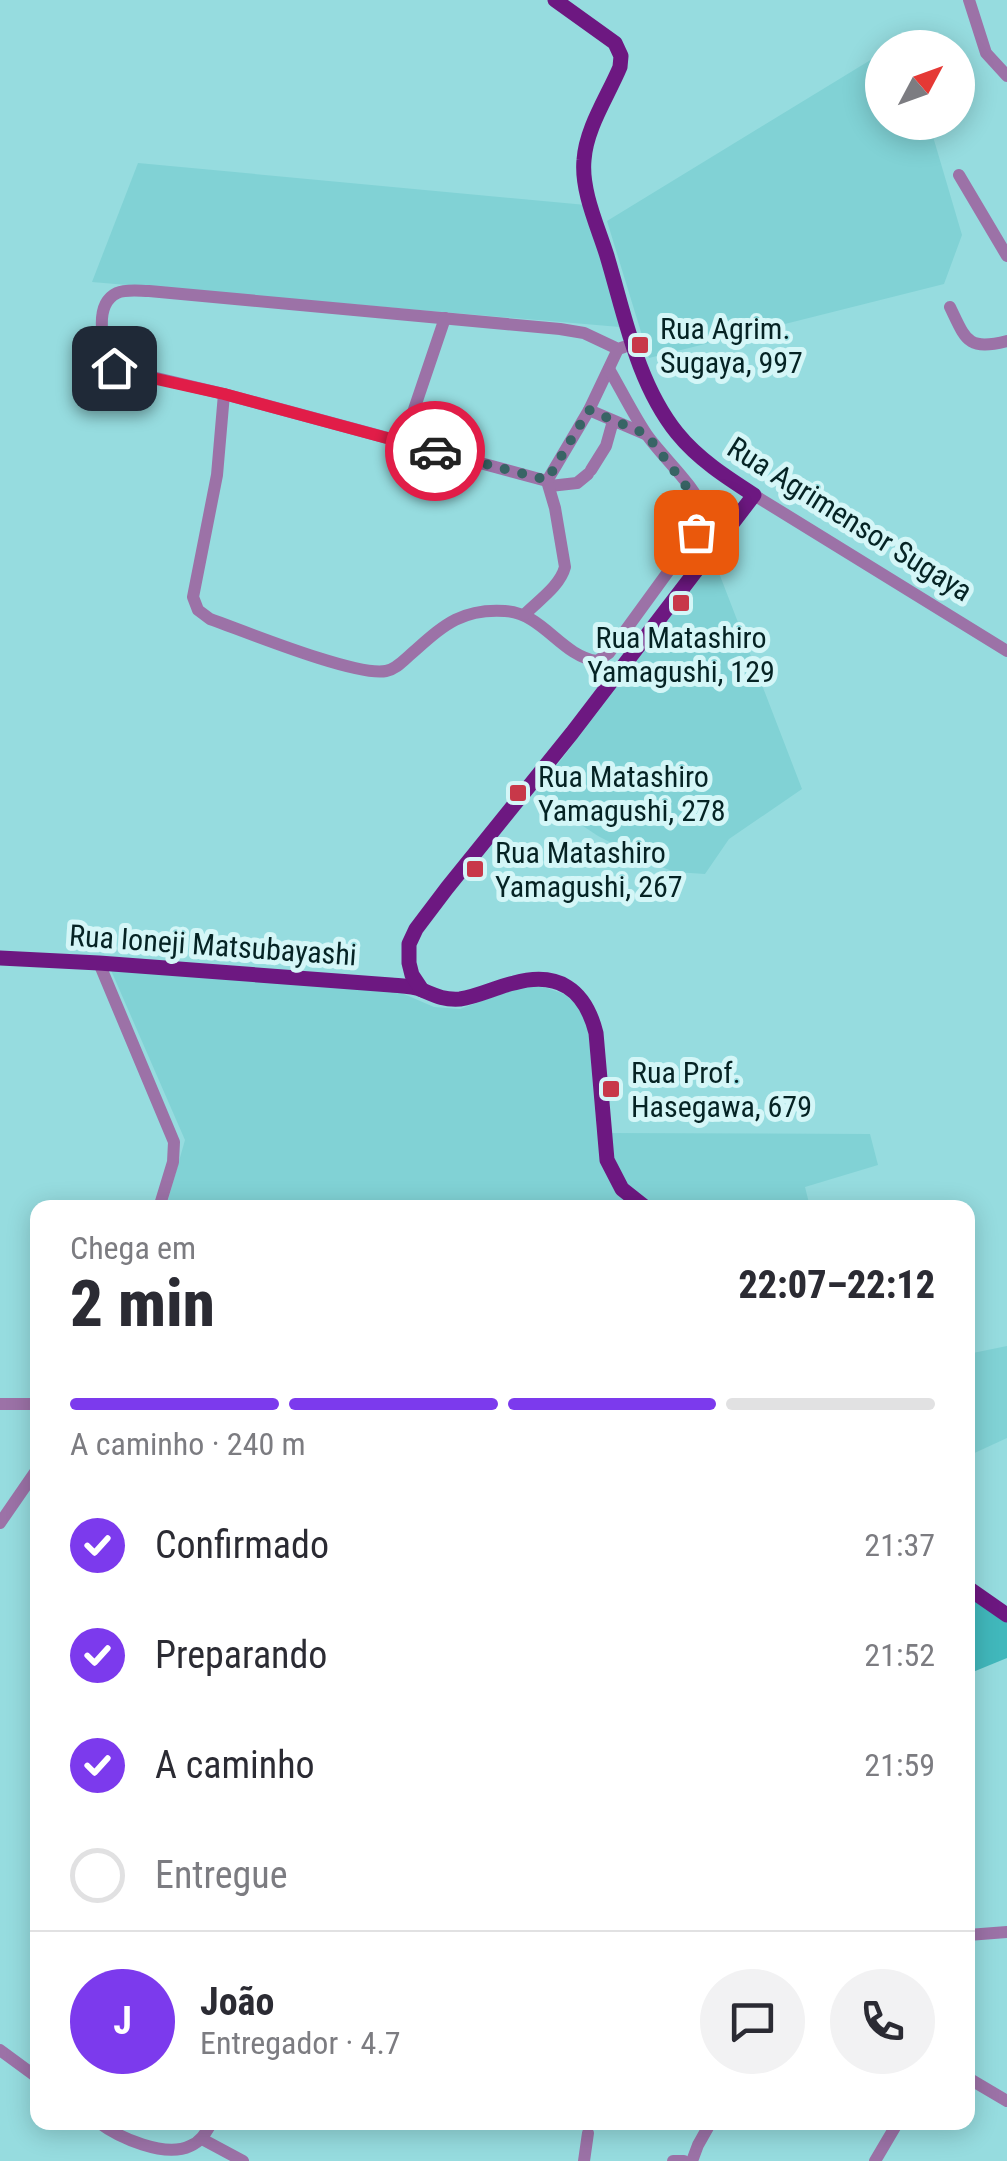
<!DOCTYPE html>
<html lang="pt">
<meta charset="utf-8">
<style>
:root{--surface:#fff;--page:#f2f2f3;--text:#2b2b33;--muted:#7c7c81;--line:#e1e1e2;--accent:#7c3aed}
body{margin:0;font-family:"Roboto Condensed",sans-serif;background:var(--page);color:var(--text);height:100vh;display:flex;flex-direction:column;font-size:38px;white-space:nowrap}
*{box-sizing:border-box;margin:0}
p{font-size:32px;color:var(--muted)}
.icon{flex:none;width:55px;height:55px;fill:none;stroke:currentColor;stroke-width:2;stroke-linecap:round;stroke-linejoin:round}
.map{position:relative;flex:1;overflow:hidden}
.details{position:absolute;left:30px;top:1200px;width:945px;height:930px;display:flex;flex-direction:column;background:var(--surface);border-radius:20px;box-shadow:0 5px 25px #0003}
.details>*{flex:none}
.needle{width:65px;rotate:49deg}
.tools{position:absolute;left:865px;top:30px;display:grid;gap:20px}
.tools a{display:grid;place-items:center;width:110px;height:110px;border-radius:50%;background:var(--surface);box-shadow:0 5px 25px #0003;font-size:50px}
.pin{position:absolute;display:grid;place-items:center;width:85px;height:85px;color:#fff;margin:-42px;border-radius:20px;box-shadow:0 5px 15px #0006}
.courier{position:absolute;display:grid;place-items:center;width:100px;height:100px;margin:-50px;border:8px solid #e11d48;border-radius:50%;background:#fff;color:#222;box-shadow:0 2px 12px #0007}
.headline em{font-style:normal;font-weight:800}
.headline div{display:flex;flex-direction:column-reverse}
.headline{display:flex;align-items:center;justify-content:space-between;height:170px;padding:0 40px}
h1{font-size:65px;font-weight:800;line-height:75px}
.bar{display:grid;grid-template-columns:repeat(4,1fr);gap:15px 10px;align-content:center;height:120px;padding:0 40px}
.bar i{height:12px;border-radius:8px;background:var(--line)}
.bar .on{background:var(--accent)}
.bar p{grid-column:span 4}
.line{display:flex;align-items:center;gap:25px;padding:0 40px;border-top:2px solid var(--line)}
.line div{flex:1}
.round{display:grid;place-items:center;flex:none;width:105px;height:105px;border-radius:52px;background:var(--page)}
ol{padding:0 40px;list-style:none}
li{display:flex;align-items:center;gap:30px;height:110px}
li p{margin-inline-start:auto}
li .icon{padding:10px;border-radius:50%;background:var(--accent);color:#fff;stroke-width:4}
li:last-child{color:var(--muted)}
li i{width:55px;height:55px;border:5px solid var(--line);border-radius:50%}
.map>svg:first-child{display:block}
.built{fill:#81d2d5}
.green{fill:#41b8bc}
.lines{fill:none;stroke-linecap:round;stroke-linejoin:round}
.minor{stroke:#9c72a7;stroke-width:12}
.major{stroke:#6d1881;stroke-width:15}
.done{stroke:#386465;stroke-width:10;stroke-dasharray:0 18}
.route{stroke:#e11d48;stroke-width:12}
.poi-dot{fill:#c83849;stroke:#d4f6f7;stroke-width:4}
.labels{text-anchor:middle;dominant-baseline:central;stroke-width:10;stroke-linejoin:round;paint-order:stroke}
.poi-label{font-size:30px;fill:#052324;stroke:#d4f6f7;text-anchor:start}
.street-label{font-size:30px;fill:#052324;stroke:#d4f6f7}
</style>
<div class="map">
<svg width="1007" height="2161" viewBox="0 0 1007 2161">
<rect width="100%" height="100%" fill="#96dcdf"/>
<g class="built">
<polygon points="882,53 882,122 929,123 962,235 944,284 649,358 607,221"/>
<polygon points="138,163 586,205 620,327 92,282"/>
<polygon points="714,560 802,789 729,839 705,874 675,872 648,862 598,836 535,794"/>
<polygon points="110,968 397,991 434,1007 460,1009 515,989 532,986 547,988 564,994 578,1005 588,1025 597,1133 870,1134 878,1165 805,1187 810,1207 166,1207 185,1140"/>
<polygon points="1007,1346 1007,1438 968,1456 968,1354"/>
</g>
<polygon class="green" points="968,1592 1007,1621 1007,1658 968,1674"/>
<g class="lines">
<g class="minor">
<polyline points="969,0 986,53 1007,76"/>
<polyline points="959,175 1007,256"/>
<path d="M950,307C966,340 967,351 1007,341"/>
<path d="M618,349L584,333L560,329L149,291C139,291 126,289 117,293C92,305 103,350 114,368L224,394L547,481L589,410L618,349L624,347"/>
<path d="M224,394L217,475L193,597L198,610L210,619C244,631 356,677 386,671C396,669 403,661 411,654C442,627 460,608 505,611C543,613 561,656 597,661L609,653L697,532C701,525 704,518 702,509C697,487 658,453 645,432C632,412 621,390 609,369"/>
<polyline points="589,410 645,434"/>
<polyline points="403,442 445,318"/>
<polyline points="591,470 606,446 613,421"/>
<polyline points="550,486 577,483 588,474"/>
<polyline points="754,495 1007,651"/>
<path d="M525,614C539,600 560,586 565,567L555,508L547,481"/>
<polyline points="99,963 174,1142 173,1162 159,1208"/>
<polyline points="0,1404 38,1404"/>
<polyline points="0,1523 38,1468"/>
<polyline points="968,1935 1007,1932"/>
<polyline points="0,2050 38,2078"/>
<polyline points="968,2078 1007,2101"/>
<path d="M98,2122C119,2138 165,2158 190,2146C201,2142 206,2132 212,2122"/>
<polyline points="202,2139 243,2161"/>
<polyline points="584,2161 588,2133"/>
<polyline points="673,2161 684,2161"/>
<polyline points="692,2161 698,2145 711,2122"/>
<polyline points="875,2161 898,2122"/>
</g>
<g class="major">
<path d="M0,958L99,963L391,985C400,986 413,986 422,990C436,996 444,1000 460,999C479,996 496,987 514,983C558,971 585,989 596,1033L607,1160L622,1189L646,1208"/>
<path d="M422,990L412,975L409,963V944L416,929L447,888L572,733L754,495C726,477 698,459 677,433C637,383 625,316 607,256C598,227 581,191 584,160C586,128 608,96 620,67L621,56L615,43L555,0"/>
<polyline points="968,1588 1007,1615"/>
</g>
</g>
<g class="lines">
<polyline class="done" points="435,451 547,480 589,410 646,434 702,507 702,523 696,532"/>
<polyline class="route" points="114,368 134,374 224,394 435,451"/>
</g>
<g class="poi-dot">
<rect x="630" y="335" width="20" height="20" rx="5"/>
<rect x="671" y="593" width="20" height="20" rx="5"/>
<rect x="508" y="783" width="20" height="20" rx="5"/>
<rect x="465" y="859" width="20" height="20" rx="5"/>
<rect x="601" y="1079" width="20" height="20" rx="5"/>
</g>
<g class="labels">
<g class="poi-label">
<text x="660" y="328">Rua Agrim.<tspan x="660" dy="34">Sugaya, 997</tspan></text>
<text x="681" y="637" text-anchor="middle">Rua Matashiro<tspan x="681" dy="34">Yamagushi, 129</tspan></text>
<text x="538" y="776">Rua Matashiro<tspan x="538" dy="34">Yamagushi, 278</tspan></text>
<text x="495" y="852">Rua Matashiro<tspan x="495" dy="34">Yamagushi, 267</tspan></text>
<text x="631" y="1072">Rua Prof.<tspan x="631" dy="34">Hasegawa, 679</tspan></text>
</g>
<g class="street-label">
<text transform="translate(850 519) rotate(32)">Rua Agrimensor Sugaya</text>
<text transform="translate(213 945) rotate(4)">Rua Ioneji Matsubayashi</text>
</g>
</g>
</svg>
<div class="tools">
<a><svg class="needle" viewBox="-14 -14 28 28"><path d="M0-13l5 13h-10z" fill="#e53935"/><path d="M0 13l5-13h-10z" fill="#7c7c81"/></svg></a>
</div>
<div class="pin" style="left:696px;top:532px;background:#ea580c"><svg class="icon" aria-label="bag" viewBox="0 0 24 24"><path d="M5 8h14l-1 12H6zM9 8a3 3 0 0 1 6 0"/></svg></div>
<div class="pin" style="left:114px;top:368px;background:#1f2937"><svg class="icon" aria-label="home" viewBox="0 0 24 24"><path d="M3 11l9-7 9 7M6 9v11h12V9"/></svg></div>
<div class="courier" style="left:435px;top:451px"><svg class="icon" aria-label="car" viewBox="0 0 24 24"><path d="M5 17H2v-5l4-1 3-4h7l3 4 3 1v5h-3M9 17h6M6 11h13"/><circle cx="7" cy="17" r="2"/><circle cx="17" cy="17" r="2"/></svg></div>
<section class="details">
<div class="headline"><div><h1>2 min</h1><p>Chega em</p></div><em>22:07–22:12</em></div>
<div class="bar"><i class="on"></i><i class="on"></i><i class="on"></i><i></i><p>A caminho · 240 m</p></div>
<ol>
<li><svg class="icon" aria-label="check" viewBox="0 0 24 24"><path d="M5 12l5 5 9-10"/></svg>Confirmado<p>21:37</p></li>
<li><svg class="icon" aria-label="check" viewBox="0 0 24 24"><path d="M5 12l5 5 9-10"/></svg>Preparando<p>21:52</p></li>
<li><svg class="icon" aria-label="check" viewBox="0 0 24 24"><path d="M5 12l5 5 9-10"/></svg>A caminho<p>21:59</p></li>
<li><i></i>Entregue</li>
</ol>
<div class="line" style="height:180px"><b class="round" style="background:var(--accent);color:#fff">J</b><div><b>João</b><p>Entregador · 4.7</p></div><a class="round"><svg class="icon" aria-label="chat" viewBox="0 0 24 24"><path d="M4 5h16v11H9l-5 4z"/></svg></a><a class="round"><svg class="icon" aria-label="phone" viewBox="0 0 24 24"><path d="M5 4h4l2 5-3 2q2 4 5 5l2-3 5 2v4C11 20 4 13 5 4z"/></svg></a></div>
</section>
</div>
